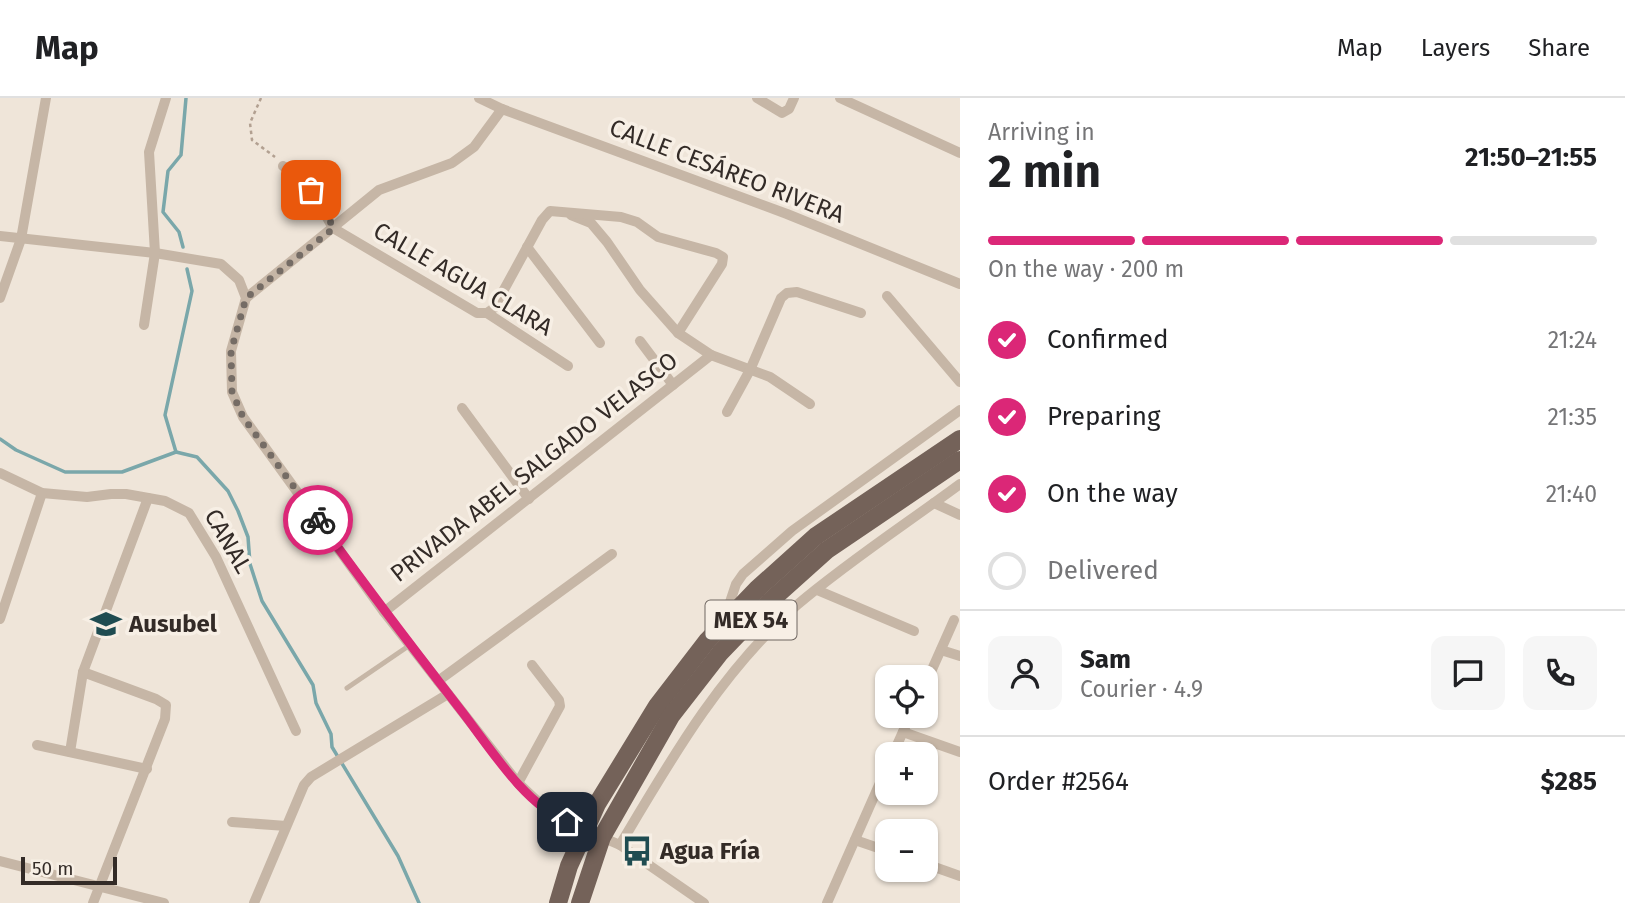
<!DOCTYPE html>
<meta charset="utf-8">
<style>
:root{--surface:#fff;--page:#f6f6f6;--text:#202124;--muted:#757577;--line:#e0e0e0;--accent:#db2777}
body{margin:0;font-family:"Fira Sans",sans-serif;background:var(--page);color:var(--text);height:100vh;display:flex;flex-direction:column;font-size:26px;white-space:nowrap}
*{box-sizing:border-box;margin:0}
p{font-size:23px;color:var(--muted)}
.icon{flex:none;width:38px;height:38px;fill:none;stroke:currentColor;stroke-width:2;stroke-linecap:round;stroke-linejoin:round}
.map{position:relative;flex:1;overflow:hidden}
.panel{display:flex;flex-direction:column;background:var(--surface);width:665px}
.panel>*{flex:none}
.fabs{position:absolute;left:875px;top:567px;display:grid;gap:14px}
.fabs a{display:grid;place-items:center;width:63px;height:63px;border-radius:14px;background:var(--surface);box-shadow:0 2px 5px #0004;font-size:35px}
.scale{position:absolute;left:21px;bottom:18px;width:96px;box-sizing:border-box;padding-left:7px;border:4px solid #332b27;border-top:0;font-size:19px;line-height:24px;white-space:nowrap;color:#332b27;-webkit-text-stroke:5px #f7efe5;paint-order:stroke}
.pin{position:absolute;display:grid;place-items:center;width:60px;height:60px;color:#fff;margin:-30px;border-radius:14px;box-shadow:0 4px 10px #0006}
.courier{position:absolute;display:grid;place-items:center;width:70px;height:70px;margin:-35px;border:5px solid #db2777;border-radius:50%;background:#fff;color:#222;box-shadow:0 2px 9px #0007}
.headline em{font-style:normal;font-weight:700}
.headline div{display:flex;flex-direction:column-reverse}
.headline{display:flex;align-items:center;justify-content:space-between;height:119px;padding:0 28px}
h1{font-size:46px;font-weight:700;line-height:52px}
.bar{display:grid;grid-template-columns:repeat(4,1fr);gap:10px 7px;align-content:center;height:84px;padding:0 28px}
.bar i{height:9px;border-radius:5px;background:var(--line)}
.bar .selected{background:var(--accent)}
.bar p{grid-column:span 4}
.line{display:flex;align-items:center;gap:18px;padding:0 28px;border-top:2px solid var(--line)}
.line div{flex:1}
.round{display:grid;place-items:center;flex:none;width:74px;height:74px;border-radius:14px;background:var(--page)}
ol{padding:0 28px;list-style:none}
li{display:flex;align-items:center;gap:21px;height:77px}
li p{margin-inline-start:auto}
li .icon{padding:7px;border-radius:50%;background:var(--accent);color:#fff;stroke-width:4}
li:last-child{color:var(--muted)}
li i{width:38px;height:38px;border:4px solid var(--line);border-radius:50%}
header{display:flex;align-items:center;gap:42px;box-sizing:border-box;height:98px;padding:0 35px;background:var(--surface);border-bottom:2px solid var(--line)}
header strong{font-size:33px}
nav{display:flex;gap:38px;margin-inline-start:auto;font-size:24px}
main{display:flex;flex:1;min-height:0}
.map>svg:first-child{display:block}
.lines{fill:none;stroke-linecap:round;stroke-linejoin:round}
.stream{stroke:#7aa7aa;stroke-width:3.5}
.path{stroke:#b2a091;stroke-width:2.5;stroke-dasharray:3.5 3.5;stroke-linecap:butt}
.lane{stroke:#c6b6a6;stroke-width:5}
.street{stroke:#c6b6a6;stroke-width:10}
.primary{stroke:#746259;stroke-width:18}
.done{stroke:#756c65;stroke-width:7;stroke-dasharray:0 12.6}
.route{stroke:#db2777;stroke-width:9}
.labels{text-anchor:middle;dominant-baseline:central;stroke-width:7;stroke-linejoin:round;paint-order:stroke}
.shield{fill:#f7efe5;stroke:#6e6660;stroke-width:2}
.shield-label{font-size:23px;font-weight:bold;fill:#332b27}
.street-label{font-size:24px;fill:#332b27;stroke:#f7efe5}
.poi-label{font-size:24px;font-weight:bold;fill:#332b27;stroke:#f7efe5;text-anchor:start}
</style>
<header>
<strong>Map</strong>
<nav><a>Map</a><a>Layers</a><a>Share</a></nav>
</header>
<main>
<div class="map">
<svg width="960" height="805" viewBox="0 0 960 805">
<rect width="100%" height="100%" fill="#efe5d9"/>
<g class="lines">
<g class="stream">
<polyline points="183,149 179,134 163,114 168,73 181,57 186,0"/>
<polyline points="0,341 16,352 65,374 122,374 176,354 197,359 228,393 238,413 248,439 250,466 262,503 313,587 316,605 331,636 332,649 398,758 419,805"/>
<polyline points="176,354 165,317 192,193 187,171"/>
</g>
<polyline class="path" points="261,0 250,25 252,42 275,59"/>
<polyline class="lane" points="347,590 410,547"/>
<g class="street">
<polyline points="479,0 502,11 787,116 960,186"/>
<polyline points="757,0 782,15 789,11 794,0"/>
<polyline points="840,0 960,55"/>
<polyline points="283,68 311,92 333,130 477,215 487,215 568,268"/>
<polyline points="571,117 591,125 607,144 640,192 678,235 711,257 770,279 810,306"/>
<polyline points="0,138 155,155 221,166 239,182 246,200 231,253 232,294 243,319 384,514 518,685 553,718 620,747 704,805"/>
<polyline points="527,149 600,245"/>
<polyline points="887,198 960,284"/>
<polyline points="0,200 21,141 46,0"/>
<polyline points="246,200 379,92 452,65 474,49 502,11"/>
<polyline points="487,215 494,210 542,122 550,113 621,119 637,124 658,139 716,155 723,159 722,166 678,235"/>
<polyline points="144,227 155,155 149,54 166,0"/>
<polyline points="640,243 673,287"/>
<polyline points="462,310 529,401"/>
<polyline points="727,314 750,272 781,200 787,195 797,194 861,215"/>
<polyline points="0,375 42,395 87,399 111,396 126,396 165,403 189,415 216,459 296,633"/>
<polyline points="934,405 960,417"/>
<polyline points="817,492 914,533"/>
<polyline points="384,514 711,257"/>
<polyline points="725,519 736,486 743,476 792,433 960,312"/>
<polyline points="0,521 42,395"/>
<polyline points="941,552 960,558"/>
<polyline points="83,574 156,601 166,607 165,621 93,805"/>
<polyline points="438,583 612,456"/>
<polyline points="926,585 954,522"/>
<polyline points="903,634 960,654"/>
<polyline points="37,647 147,671"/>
<polyline points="70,654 83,574 148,400"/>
<polyline points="893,656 910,618"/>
<polyline points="518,685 560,608 559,602 532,567"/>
<polyline points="232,724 286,728"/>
<polyline points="855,742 887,753"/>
<path d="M620,747C671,661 721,574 797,507C849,463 906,426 960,386"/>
<polyline points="0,763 164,805"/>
<polyline points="926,766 960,778"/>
<polyline points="254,805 304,687 311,679 448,596"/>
<polyline points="827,805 887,669"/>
</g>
<g class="primary">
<polyline points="558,805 569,768 597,706 657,608 707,543 757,491 816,438 960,341"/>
<polyline points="580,805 602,739 671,618 720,555 769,504 827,452 960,362"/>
</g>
</g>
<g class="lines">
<polyline class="done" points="311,92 334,130 246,200 231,253 232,294 243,319 318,422"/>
<path class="route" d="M318,422C364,486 412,549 460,611C489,648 523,705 567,724"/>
</g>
<defs>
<g id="school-bare" transform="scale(2.415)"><path d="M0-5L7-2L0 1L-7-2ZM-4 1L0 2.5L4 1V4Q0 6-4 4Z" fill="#1f4c51" stroke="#f7efe5" stroke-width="2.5" paint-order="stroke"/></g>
<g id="bus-bare" transform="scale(2.415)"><path d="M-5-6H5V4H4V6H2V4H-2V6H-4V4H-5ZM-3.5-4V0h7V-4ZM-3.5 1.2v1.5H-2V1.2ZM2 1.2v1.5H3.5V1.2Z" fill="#1f4c51" stroke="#f7efe5" stroke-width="2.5" paint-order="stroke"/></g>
</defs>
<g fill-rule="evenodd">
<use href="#school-bare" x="106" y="526"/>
<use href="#bus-bare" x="637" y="753"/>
</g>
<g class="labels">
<rect class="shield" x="705.5" y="502.5" width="91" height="39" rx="5"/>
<g class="shield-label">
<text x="751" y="522">MEX 54</text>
</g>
<g class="street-label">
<text transform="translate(727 73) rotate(21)">CALLE CESÁREO RIVERA</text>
<text transform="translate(463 181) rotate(30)">CALLE AGUA CLARA</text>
<text transform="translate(534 369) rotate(-38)">PRIVADA ABEL SALGADO VELASCO</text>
<text transform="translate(228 443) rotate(60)">CANAL</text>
</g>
<g class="poi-label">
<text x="129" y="526">Ausubel</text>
<text x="660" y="753">Agua Fría</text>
</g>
</g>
</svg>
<div class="fabs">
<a><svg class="icon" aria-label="locate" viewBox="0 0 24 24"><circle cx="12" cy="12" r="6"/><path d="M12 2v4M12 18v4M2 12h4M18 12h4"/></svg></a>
<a>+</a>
<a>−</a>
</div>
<div class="scale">50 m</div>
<div class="pin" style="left:311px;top:92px;background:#ea580c"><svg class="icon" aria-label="bag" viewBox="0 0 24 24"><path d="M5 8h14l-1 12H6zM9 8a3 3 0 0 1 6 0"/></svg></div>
<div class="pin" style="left:567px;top:724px;background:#1f2937"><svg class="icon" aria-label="home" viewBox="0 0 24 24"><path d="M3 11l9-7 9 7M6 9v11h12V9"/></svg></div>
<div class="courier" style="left:318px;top:422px"><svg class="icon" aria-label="bike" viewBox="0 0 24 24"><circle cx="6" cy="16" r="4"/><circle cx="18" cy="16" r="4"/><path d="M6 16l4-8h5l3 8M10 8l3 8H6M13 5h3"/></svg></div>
</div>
<section class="panel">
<div class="headline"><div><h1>2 min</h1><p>Arriving in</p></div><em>21:50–21:55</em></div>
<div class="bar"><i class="selected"></i><i class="selected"></i><i class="selected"></i><i></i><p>On the way · 200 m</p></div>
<ol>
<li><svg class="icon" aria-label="check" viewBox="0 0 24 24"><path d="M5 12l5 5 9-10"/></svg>Confirmed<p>21:24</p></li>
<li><svg class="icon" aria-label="check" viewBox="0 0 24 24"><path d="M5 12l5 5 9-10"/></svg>Preparing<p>21:35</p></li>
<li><svg class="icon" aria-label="check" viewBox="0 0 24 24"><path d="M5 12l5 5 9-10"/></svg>On the way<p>21:40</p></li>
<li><i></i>Delivered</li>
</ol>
<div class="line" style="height:126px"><a class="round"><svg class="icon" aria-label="person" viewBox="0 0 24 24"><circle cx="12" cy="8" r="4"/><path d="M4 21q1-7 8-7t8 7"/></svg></a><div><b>Sam</b><p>Courier · 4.9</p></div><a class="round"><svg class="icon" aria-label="chat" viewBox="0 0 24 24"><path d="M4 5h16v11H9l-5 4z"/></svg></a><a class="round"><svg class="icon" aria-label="phone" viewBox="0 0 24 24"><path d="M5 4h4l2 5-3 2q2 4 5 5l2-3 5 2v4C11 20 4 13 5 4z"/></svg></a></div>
<div class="line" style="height:91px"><div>Order #2564</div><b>$285</b></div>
</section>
</main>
